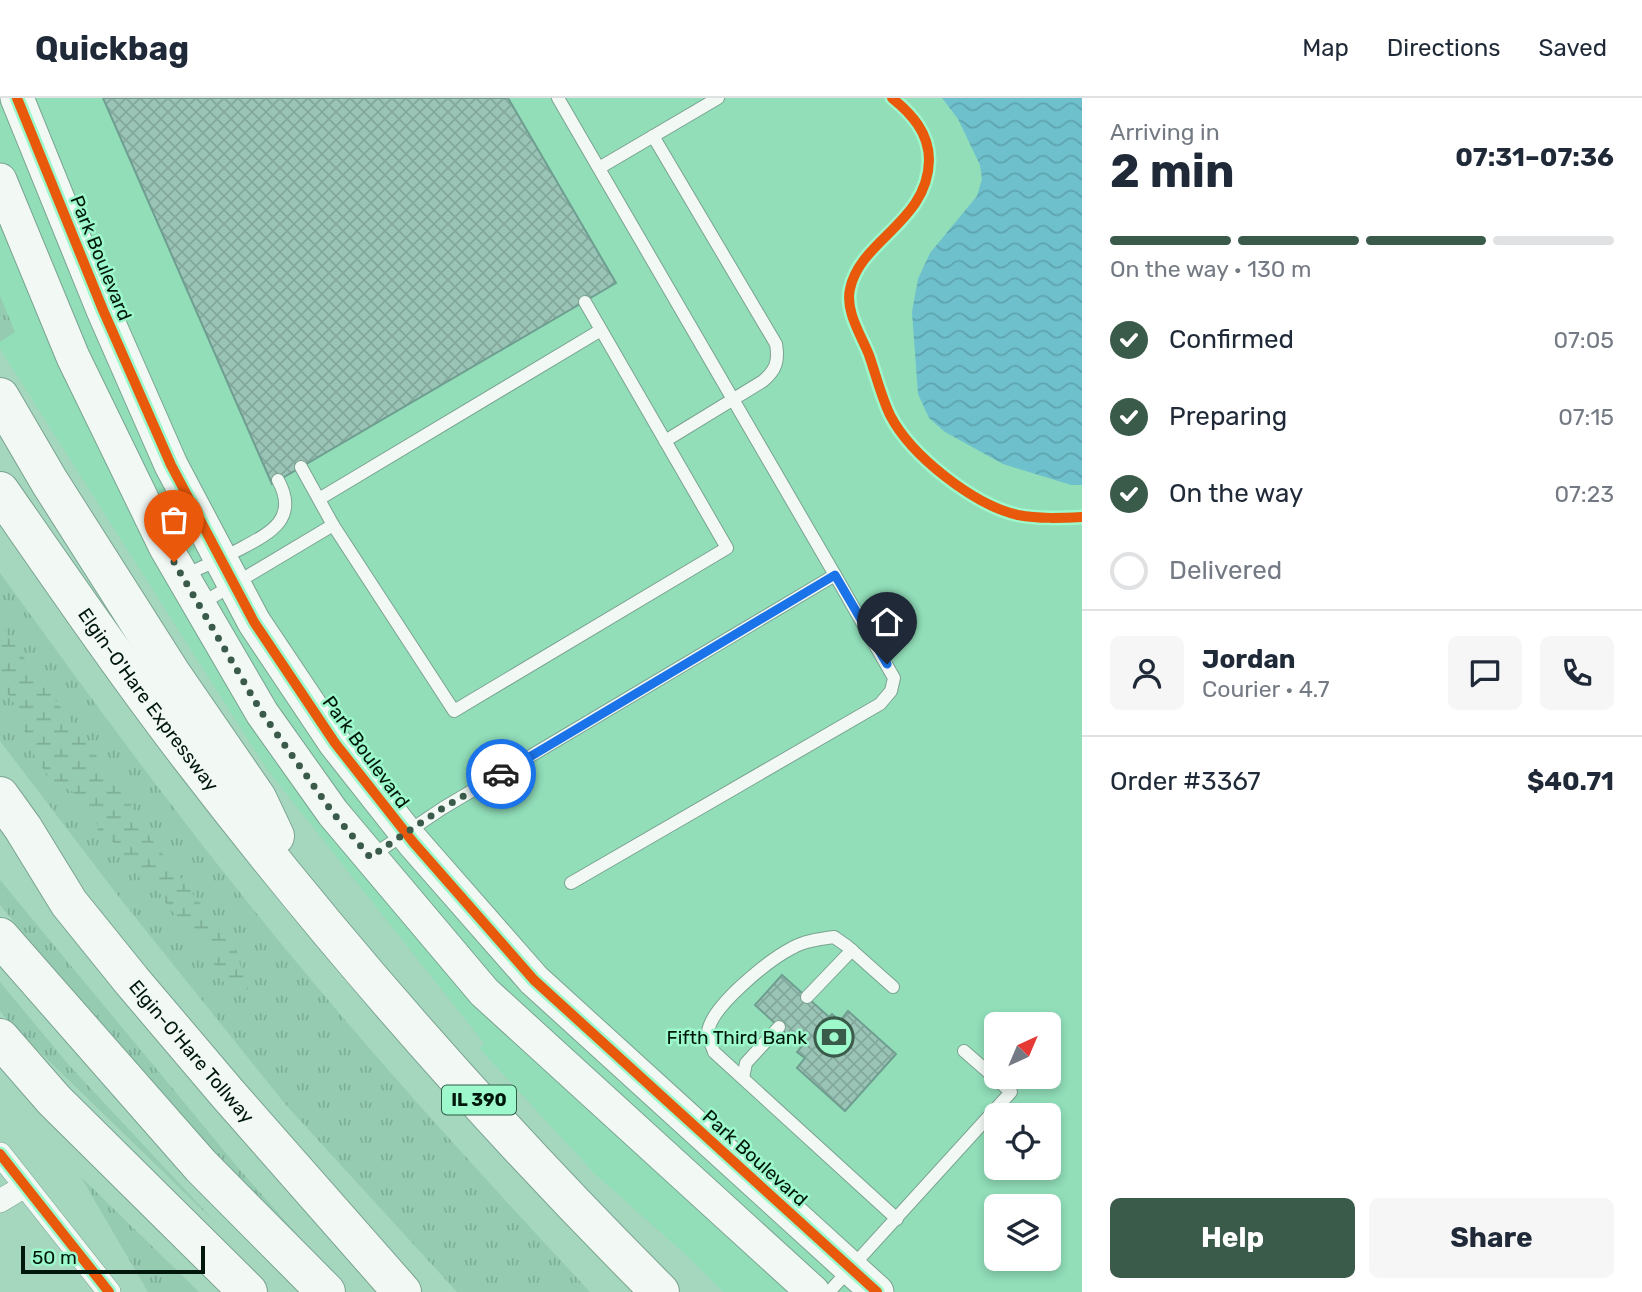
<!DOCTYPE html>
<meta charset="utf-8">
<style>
:root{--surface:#fff;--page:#f6f6f7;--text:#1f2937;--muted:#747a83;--line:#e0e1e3;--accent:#3a5a4a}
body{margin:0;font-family:Rubik,sans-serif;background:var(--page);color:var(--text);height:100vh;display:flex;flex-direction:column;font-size:26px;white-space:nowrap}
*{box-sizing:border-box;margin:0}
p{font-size:23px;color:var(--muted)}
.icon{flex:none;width:38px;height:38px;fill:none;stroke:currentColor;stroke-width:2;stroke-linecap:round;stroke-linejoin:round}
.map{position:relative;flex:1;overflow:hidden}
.details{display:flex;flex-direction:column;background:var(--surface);width:560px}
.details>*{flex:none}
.needle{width:46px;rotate:44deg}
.fabs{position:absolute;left:984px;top:914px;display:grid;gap:14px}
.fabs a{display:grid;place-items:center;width:77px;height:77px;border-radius:10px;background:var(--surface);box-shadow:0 4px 10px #0003;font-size:35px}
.scale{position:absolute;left:21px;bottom:18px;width:184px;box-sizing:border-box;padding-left:7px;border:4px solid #00170b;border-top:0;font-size:19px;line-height:24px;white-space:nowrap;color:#00170b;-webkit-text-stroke:5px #9df8cc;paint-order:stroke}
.pin{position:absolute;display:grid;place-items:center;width:60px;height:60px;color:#fff;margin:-72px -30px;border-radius:50% 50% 50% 0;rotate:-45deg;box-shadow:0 0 7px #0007}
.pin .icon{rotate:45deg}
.courier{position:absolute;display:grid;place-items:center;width:70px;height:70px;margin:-35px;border:5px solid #1a73e8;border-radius:50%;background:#fff;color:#222;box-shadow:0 2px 9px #0007}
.head em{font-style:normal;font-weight:700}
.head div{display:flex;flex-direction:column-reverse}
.head{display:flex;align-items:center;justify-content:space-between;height:119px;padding:0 28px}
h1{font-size:46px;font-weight:700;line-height:52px}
.bar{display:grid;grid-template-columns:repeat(4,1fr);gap:10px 7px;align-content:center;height:84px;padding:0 28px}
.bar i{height:9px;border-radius:5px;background:var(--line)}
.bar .active{background:var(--accent)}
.bar p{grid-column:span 4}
.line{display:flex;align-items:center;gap:18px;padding:0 28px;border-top:2px solid var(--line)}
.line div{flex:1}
.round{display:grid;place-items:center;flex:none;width:74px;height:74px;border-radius:10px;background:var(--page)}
ol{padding:0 28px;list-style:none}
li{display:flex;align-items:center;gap:21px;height:77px}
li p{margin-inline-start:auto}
li .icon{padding:7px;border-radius:50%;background:var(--accent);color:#fff;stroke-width:4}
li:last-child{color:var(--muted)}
li i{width:38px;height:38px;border:4px solid var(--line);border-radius:50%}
.button{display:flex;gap:14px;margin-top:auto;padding:14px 28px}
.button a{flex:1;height:80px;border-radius:10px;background:var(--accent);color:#fff;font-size:28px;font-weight:700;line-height:80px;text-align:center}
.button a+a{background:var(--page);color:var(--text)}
header{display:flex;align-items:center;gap:42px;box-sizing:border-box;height:98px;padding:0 35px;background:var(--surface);border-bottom:2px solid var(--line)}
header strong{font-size:33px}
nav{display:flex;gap:38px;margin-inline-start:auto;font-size:24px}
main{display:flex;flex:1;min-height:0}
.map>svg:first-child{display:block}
.built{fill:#91deb9;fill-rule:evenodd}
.grass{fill:url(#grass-tufts)}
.wetland{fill:url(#wetland-marsh)}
.water{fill:url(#water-waves)}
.building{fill:url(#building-cross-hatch);stroke:#6f9e91;stroke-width:2}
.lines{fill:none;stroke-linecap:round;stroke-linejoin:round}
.lane-casing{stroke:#7ba390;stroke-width:14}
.street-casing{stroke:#7ba390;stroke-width:24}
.secondary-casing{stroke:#7ba390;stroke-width:35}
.highway-casing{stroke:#7ba390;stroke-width:40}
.lane{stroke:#f2f9f5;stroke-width:12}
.street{stroke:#f2f9f5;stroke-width:23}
.secondary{stroke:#f2f9f5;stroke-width:33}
.highway{stroke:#f2f9f5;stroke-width:38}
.cycleway-casing{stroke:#9df8cc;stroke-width:15}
.cycleway{stroke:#e8590c;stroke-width:10}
.done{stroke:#3a5a4a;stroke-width:7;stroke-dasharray:0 12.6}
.route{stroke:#1a73e8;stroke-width:9}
.labels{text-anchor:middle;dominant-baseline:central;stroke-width:5;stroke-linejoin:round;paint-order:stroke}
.shield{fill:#9df8cc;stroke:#2f5a45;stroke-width:2}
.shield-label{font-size:18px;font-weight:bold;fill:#00170b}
.street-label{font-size:19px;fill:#00170b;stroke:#9df8cc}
.poi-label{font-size:19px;fill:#00170b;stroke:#9df8cc;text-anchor:end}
</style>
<header>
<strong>Quickbag</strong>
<nav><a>Map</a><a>Directions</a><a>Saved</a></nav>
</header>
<main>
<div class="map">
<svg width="1082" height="1194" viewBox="0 0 1082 1194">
<defs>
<pattern id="grass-tufts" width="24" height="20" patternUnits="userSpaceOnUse" patternTransform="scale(1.75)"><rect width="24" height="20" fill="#94cbb1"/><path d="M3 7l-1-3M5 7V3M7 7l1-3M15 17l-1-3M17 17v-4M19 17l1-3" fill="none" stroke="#7eae97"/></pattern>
<pattern id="wetland-marsh" width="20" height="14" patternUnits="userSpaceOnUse" patternTransform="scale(1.75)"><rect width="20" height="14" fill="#94cbb1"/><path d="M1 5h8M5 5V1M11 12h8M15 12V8" fill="none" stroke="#7eae97"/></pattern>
<pattern id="water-waves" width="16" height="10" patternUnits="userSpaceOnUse" patternTransform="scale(1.75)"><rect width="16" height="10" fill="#6ec0cd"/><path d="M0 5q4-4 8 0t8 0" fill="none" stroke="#5ea4af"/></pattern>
<pattern id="building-cross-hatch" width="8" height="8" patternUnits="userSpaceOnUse" patternTransform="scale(1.75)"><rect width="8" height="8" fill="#9ac4b6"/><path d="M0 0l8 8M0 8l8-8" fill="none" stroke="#83a89b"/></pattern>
</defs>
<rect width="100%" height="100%" fill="#a5d6be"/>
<path class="built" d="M0,0H1082V1194H723L685,1156L594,1075L480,951L484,945L266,670L0,251V244L14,233L0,198ZM996,926H1048V978H996ZM996,1017H1048V1069H996ZM996,1108H1048V1160H996Z"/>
<g class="grass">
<polygon points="0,198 15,234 0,244"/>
<path d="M0,475C93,603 187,732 288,854C384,971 487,1083 590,1194H457L286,1007L119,799L0,643Z"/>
<polygon points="0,782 240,1072 311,1152 220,1070 0,807"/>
<polygon points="0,884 68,966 217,1126 13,928 0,913"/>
<polygon points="81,1079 199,1194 148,1194"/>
</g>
<polygon class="wetland" points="0,527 128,701 146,734 238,855 241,872 253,885 246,893 222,883 217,878 211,855 168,809 153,783 143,784 121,755 120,749 98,734 96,722 73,694 52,683 36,661 25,636 23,619 0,584"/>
<polygon class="water" points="942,0 1082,0 1082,387 1071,387 1003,366 945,334 929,320 918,296 912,214 918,181 930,155 977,98 982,81 980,67 958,21"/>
<g class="building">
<polygon points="103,0 508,0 616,185 272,386"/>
<polygon points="782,877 829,919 832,916 840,923 848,913 896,956 845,1013 797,970 805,960 797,954 801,949 755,907"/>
</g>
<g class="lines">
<g class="lane-casing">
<g id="lane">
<path d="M653,38L776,246C779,263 776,272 763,283L665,343"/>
<polyline points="599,70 718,0"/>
<polyline points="319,401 601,232"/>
<polyline points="333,427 454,613 727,450 585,204"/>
<path d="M182,478C201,470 220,461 238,452C268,436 300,422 278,382"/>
<polyline points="199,507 333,427 301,369"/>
<polyline points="370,759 443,710 835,477 558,0"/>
<polyline points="571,785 880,606 891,593 894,580 835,477"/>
<path d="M893,889L847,848L834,839C820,841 804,843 792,850C769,862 711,908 708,934C708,940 712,948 714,954L897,1121"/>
<polyline points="807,899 852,852"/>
<polyline points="743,980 746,965 779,929"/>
<polyline points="829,1194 1011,994 964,953"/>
</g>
</g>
<g class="street-casing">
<g id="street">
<polyline points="0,1056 109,1194"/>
<polyline points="0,1103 25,1088"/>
</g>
</g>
<g class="secondary-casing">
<g id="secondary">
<polyline points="17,0 103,212 171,367 254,524 335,645 413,744 534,882 877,1194"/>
<polyline points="0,82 73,259 166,450 262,615 333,715 484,894 813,1194"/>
</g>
</g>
<g class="highway-casing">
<g id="highway">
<polyline points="0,299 49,383 171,575 257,700 275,738"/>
<path id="s1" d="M0,393C62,482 123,571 188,656C333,845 492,1026 660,1194"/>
<path id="s2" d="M0,698L23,730L69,805L132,883L227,995L402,1194"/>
<polyline points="0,839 201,1068 326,1194"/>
<polyline points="0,940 54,1002 248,1194"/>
</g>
</g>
<use href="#lane" class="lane"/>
<use href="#street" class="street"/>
<use href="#secondary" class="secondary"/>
<use href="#highway" class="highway"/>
<g class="cycleway-casing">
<g id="cycleway">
<polyline points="17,0 103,212 171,367 254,524 335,645 413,744 534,882 877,1194"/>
<path d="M892,0C912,16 929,35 929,62C928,124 860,142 850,191C845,213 861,237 869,257C876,277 881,298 890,317C911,358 974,407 1018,417C1039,421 1061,420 1082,419"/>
<polyline points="0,1056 109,1194"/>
</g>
</g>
<use href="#cycleway" class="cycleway"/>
</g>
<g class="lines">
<polyline class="done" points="174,464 262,615 333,715 370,759 443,710 501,676"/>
<polyline class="route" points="501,676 835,477 887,566"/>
</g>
<defs>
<g id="bank-ring" transform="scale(2.0125)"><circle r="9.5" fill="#9df8cc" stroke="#3a5a4a" stroke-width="1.5"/><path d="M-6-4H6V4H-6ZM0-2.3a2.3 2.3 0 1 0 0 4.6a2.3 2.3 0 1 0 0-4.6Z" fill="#3a5a4a"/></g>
</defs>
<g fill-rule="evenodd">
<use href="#bank-ring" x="834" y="939"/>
</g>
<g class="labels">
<rect class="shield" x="442" y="987.5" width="74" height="29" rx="5"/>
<g class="shield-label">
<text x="479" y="1002">IL 390</text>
</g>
<g class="street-label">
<text transform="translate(101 160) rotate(68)">Park Boulevard</text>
<text stroke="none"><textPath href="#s1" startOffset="256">Elgin-O'Hare Expressway</textPath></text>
<text transform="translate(366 654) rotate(54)">Park Boulevard</text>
<text stroke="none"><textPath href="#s2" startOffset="320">Elgin-O'Hare Tollway</textPath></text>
<text transform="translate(755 1060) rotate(42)">Park Boulevard</text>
</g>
<g class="poi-label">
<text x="807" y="939">Fifth Third Bank</text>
</g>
</g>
</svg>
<div class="fabs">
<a><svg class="needle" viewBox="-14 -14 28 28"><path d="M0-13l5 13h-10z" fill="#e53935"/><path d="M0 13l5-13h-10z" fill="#747a83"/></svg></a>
<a><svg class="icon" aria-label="locate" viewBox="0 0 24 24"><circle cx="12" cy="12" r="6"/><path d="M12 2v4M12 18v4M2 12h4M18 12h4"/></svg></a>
<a><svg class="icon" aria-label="layers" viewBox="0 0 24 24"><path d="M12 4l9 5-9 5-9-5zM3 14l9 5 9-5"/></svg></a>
</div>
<div class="scale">50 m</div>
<div class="pin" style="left:174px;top:464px;background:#ea580c"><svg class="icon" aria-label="bag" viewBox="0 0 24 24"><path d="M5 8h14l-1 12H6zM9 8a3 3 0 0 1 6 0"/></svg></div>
<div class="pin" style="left:887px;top:566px;background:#1f2937"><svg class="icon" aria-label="home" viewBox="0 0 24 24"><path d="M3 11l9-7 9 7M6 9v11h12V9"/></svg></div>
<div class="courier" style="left:501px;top:676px"><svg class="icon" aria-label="car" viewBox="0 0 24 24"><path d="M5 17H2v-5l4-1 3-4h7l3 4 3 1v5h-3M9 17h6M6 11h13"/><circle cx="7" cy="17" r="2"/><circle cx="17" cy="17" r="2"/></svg></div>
</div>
<section class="details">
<div class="head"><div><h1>2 min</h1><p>Arriving in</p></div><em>07:31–07:36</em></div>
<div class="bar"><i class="active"></i><i class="active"></i><i class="active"></i><i></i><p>On the way · 130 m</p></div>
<ol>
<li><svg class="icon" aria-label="check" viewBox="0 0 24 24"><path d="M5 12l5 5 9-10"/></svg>Confirmed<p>07:05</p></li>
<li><svg class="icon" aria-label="check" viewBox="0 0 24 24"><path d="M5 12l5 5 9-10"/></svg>Preparing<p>07:15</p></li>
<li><svg class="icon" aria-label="check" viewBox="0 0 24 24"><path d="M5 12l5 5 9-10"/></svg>On the way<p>07:23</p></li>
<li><i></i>Delivered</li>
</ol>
<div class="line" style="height:126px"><a class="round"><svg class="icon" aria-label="person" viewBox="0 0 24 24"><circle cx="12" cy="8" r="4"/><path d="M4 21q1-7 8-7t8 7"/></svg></a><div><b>Jordan</b><p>Courier · 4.7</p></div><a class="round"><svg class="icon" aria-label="chat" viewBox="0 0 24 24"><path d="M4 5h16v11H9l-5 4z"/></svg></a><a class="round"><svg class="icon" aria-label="phone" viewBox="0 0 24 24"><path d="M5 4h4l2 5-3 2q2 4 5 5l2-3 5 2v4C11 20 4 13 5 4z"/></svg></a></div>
<div class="line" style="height:91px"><div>Order #3367</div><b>$40.71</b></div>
<div class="button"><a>Help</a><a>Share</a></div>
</section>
</main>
